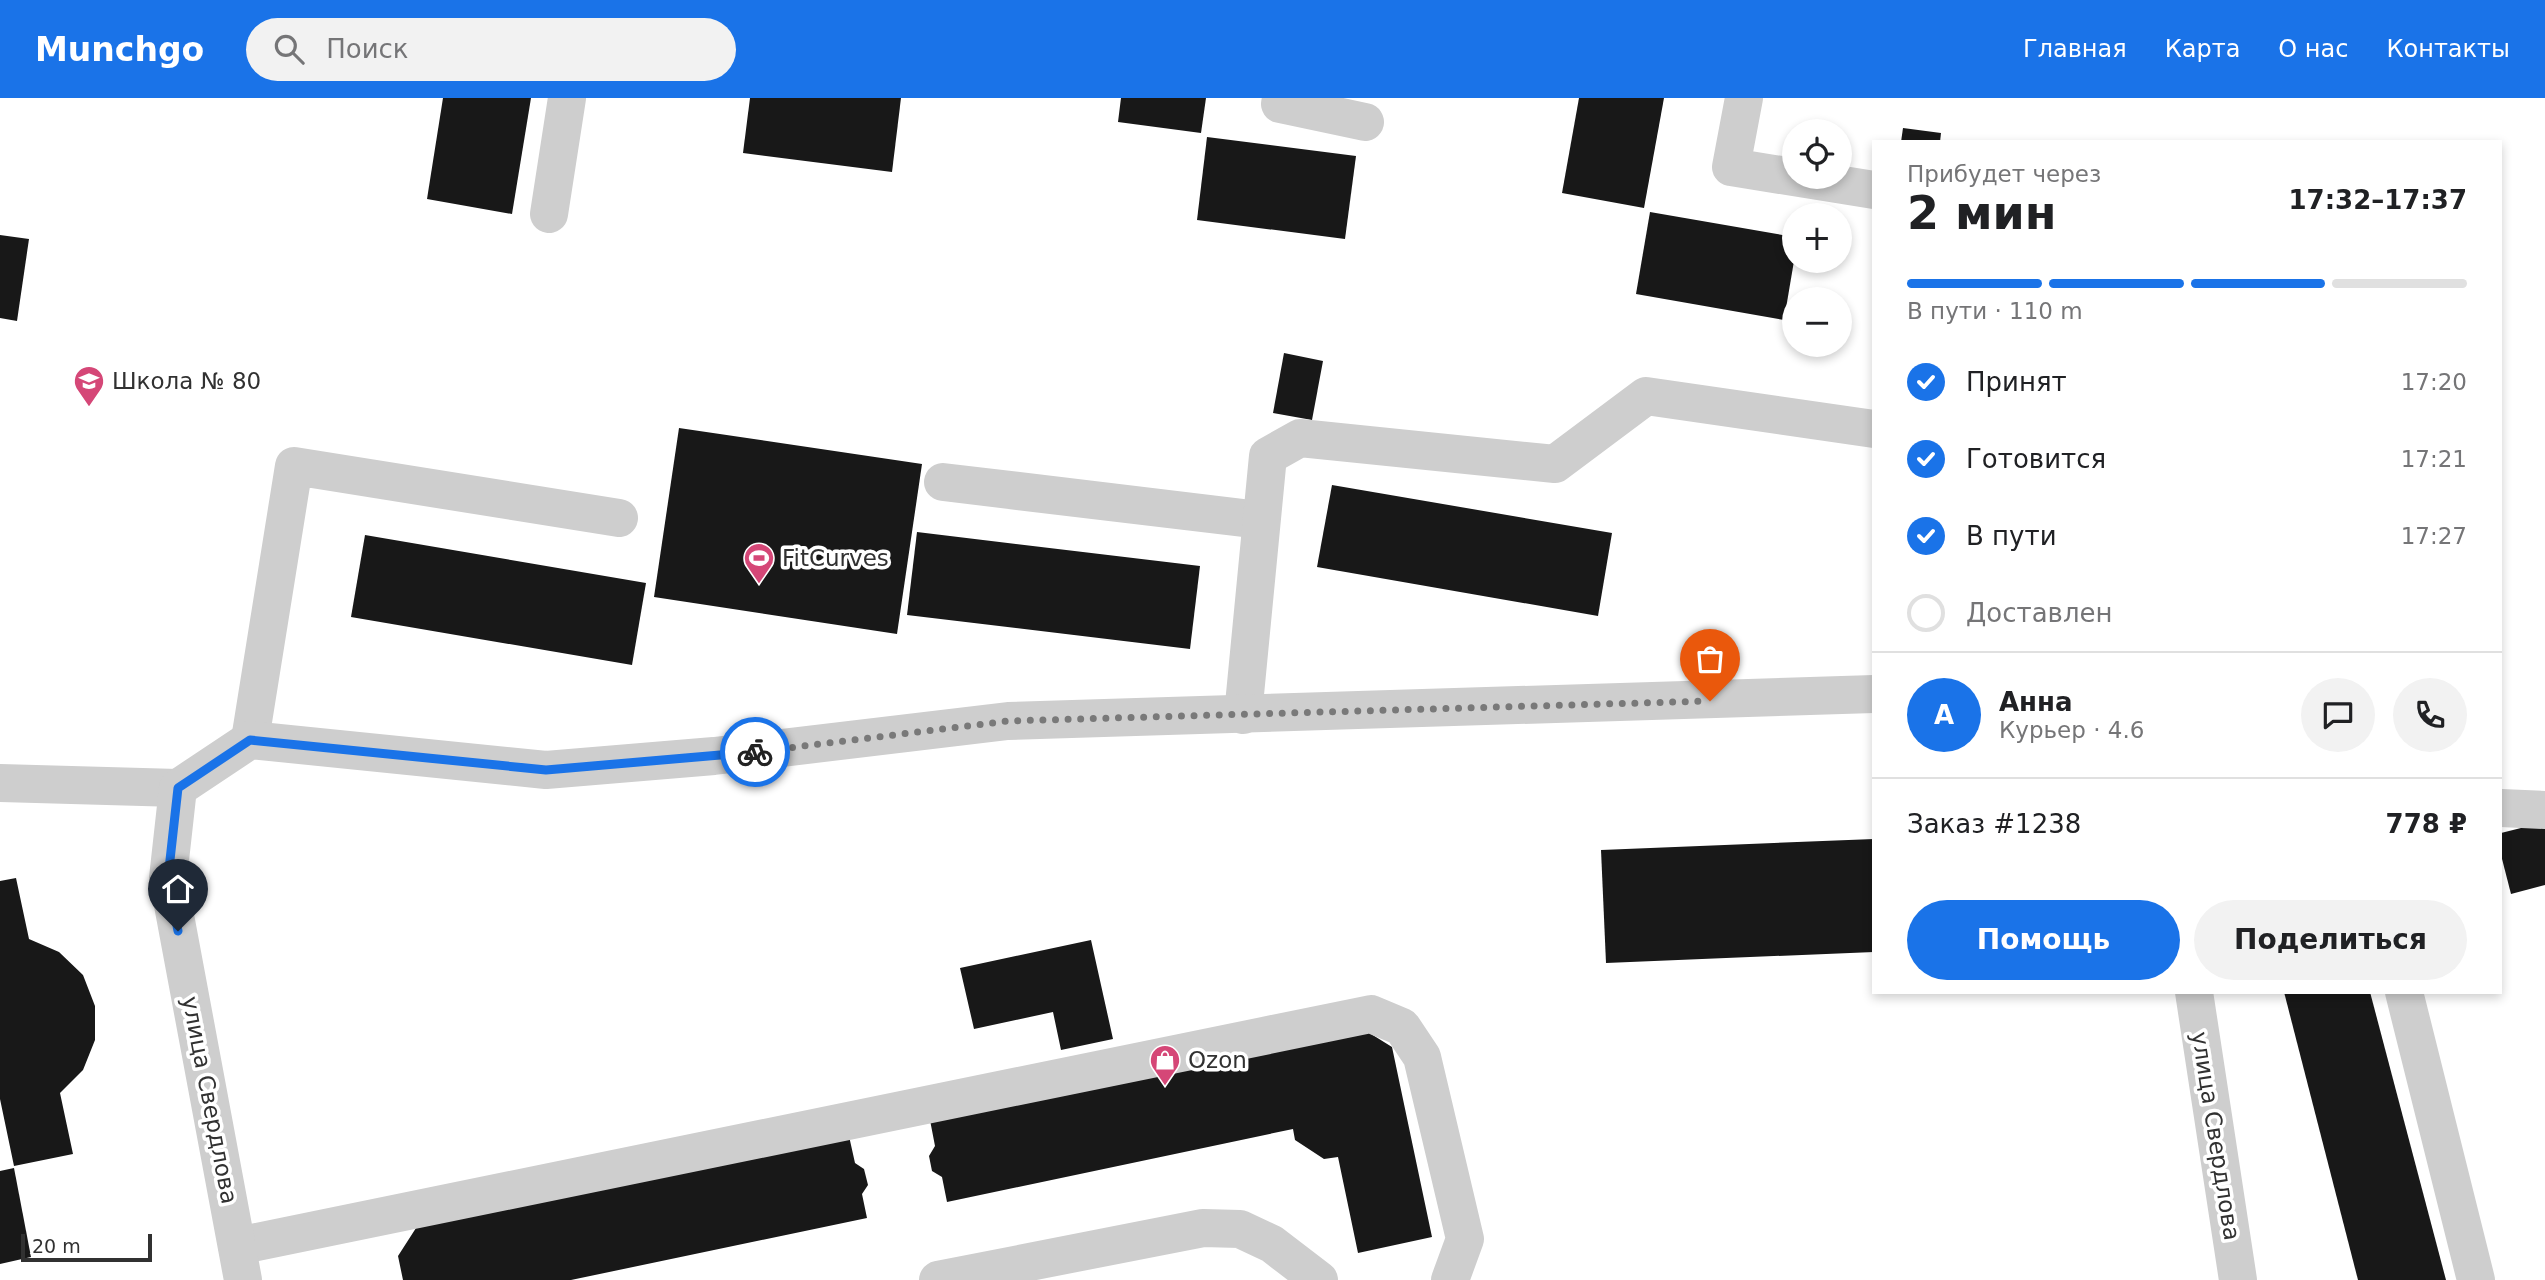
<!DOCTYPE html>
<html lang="ru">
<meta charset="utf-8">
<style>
:root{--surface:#fff;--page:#f2f2f2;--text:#202124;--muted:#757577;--line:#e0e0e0;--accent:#1a73e8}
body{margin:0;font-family:"DejaVu Sans",sans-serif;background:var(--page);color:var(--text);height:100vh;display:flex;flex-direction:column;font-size:26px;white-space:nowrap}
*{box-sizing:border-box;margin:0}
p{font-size:23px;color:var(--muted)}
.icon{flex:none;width:38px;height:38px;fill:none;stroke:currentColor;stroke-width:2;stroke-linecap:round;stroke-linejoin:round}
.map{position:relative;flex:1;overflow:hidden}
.side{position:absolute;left:1872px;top:42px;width:630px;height:854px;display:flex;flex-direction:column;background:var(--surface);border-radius:0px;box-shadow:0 4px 10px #0003}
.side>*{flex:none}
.tools{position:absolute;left:1782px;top:21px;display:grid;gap:14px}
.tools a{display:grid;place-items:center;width:70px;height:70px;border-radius:50%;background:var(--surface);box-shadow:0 4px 10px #0003;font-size:35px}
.scale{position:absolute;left:21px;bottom:18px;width:131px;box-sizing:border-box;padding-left:7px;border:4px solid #313131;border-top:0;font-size:19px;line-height:24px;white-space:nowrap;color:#313131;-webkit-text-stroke:5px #fff;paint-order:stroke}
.pin{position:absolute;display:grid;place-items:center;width:60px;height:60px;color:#fff;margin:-72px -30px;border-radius:50% 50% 50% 0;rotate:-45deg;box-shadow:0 0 7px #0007}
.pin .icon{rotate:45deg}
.courier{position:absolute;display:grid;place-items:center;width:70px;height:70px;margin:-35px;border:5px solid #1a73e8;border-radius:50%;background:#fff;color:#222;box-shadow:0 2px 9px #0007}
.summary em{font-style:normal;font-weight:700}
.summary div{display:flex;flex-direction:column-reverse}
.summary{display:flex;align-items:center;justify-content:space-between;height:119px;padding:0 35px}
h1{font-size:46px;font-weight:700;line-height:52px}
.bar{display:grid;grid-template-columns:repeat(4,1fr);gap:10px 7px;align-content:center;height:84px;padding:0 35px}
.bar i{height:9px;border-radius:5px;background:var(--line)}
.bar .on{background:var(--accent)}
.bar p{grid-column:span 4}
.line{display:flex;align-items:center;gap:18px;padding:0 35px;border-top:2px solid var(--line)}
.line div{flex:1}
.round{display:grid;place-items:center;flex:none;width:74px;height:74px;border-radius:37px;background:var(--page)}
ol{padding:0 35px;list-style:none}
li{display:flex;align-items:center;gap:21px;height:77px}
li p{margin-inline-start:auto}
li .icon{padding:7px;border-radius:50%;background:var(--accent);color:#fff;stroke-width:4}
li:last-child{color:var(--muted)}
li i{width:38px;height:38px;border:4px solid var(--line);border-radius:50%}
.button{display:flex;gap:14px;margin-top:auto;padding:14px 35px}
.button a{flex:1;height:80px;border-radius:42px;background:var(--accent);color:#fff;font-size:28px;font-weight:700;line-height:80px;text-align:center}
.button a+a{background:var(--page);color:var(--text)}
header{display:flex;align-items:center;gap:42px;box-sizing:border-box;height:98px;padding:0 35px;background:var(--accent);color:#fff}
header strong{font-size:33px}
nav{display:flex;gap:38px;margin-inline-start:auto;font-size:24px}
.search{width:490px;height:63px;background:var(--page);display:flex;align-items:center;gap:18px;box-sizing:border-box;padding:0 24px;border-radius:38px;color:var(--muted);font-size:26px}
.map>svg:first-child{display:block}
.building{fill:#181818}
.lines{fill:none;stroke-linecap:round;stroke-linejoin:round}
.minor{stroke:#cecece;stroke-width:38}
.done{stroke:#797979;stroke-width:7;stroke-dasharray:0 12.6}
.route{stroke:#1a73e8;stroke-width:9}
.labels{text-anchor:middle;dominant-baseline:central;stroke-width:7;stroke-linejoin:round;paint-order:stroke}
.poi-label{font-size:23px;fill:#313131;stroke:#fff;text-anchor:start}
.street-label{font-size:23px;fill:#313131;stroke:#fff}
</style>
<header>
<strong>Munchgo</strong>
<div class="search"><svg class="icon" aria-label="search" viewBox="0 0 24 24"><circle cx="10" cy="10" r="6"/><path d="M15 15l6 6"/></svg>Поиск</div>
<nav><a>Главная</a><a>Карта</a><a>О нас</a><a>Контакты</a></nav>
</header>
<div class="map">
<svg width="2545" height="1182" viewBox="0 0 2545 1182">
<rect width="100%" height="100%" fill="#fff"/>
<g class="building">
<polygon points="443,0 531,0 512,116 427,101"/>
<polygon points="750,0 901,0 892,74 743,55"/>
<polygon points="1121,0 1206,0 1201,35 1118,24"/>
<polygon points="1579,0 1664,0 1644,110 1562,95"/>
<polygon points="1903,30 1941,35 1940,44 1901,44"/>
<polygon points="1207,39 1356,58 1345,141 1197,122"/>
<polygon points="1650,114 1794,139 1794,163 1784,222 1636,196"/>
<polygon points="0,137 29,141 17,223 0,220"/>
<polygon points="1284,255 1323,263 1312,322 1273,315"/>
<polygon points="679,330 922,366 897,536 654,499"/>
<polygon points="1332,387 1612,435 1598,518 1317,469"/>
<polygon points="917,434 1200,468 1190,551 907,517"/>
<polygon points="365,437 646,485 632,567 351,519"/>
<polygon points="2545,724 2545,787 2511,796 2501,757 2501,735"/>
<polygon points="1874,741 1874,854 1606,865 1601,752"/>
<polygon points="16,780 29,841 59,854 83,877 95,908 95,942 83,972 60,995 73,1056 14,1068 0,1001 0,783"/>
<polygon points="1091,842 1113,941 1061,952 1053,914 974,931 960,870"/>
<polygon points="2284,894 2370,894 2446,1182 2358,1182"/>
<polygon points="1363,931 1392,949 1432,1139 1358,1155 1338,1059 1324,1061 1295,1042 1293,1031 947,1104 942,1079 932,1073 929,1058 935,1048 930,1022"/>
<polygon points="849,1038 855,1065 864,1071 868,1087 862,1096 867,1120 571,1182 403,1182 398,1158 416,1130"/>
<polygon points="14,1070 31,1159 0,1166 0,1073"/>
</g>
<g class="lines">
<g class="minor">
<polyline points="1281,0 1280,6 1365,24"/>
<polyline points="1744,0 1731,69 1874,92"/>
<polyline points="549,116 567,0"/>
<polyline points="943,384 1260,422"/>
<polyline points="1243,617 1268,358 1300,340 1555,366 1646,298 1874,331"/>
<polyline points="250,642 294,368 619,420"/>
<polyline points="0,685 178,690"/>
<polyline points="2501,710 2545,712"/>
<polyline points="2194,894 2238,1182"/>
<polyline points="2404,894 2476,1182"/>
<polyline points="237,1148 1371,916 1402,929 1422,959 1465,1141 1450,1182"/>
<polyline points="243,1182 168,780 178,690 250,642 546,672 714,658 1008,623 1874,596"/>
<polyline points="938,1182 1203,1130 1240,1131 1272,1146 1319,1182"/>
</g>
</g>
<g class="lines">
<polyline class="done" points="755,654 1008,623 1710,603"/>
<polyline class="route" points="178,833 168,780 178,690 250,642 546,672 755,654"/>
</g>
<defs>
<g id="school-pin" transform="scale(1.575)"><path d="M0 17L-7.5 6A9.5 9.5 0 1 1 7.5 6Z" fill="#d54777" stroke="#fff"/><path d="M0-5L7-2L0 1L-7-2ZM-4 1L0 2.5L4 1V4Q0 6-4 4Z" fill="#fff"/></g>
<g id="stadium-pin" transform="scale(1.575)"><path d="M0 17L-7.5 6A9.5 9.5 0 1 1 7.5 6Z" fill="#d54777" stroke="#fff"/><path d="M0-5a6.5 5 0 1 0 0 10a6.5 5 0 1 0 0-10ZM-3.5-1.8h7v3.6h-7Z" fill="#fff"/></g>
<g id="shop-pin" transform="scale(1.575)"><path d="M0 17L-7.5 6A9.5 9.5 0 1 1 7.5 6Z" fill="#d54777" stroke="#fff"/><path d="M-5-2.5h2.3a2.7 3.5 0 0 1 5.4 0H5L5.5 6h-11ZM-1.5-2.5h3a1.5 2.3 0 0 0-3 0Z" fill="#fff"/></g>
</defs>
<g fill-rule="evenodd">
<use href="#school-pin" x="89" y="283"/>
<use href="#stadium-pin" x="759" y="460"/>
<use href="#shop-pin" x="1165" y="962"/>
</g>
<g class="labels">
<g class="poi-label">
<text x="112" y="283">Школа № 80</text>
<text x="782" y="460">FitCurves</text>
<text x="1188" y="962">Ozon</text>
</g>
<g class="street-label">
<text transform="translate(210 1002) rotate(79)">улица Свердлова</text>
<text transform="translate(2216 1038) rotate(81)">улица Свердлова</text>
</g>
</g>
</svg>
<div class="tools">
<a><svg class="icon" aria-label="locate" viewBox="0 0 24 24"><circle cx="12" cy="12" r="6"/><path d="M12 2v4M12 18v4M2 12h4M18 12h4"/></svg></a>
<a>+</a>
<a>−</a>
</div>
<div class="scale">20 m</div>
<div class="pin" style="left:1710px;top:603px;background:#ea580c"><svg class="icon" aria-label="bag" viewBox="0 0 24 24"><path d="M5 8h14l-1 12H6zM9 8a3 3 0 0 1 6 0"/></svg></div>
<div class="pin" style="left:178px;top:833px;background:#1f2937"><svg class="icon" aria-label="home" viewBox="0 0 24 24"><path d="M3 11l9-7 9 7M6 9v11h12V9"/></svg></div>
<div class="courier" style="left:755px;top:654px"><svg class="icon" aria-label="bike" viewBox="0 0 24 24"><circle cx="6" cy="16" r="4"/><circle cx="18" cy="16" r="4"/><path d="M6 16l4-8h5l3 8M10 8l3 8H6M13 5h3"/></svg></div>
<section class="side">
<div class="summary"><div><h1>2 мин</h1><p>Прибудет через</p></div><em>17:32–17:37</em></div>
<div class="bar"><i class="on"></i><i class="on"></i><i class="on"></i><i></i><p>В пути · 110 m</p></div>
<ol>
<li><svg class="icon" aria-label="check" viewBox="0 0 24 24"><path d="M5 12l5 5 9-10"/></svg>Принят<p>17:20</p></li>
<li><svg class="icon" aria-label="check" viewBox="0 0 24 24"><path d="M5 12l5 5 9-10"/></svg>Готовится<p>17:21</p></li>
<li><svg class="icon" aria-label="check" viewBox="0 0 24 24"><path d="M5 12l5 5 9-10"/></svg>В пути<p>17:27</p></li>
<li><i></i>Доставлен</li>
</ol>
<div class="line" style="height:126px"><b class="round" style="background:var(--accent);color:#fff">А</b><div><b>Анна</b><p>Курьер · 4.6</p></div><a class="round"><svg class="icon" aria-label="chat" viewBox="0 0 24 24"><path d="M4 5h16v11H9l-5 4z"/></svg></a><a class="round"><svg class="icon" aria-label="phone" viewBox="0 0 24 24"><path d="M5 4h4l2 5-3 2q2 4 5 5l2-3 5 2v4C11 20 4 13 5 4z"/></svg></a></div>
<div class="line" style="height:91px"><div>Заказ #1238</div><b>778 ₽</b></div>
<div class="button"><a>Помощь</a><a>Поделиться</a></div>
</section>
</div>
